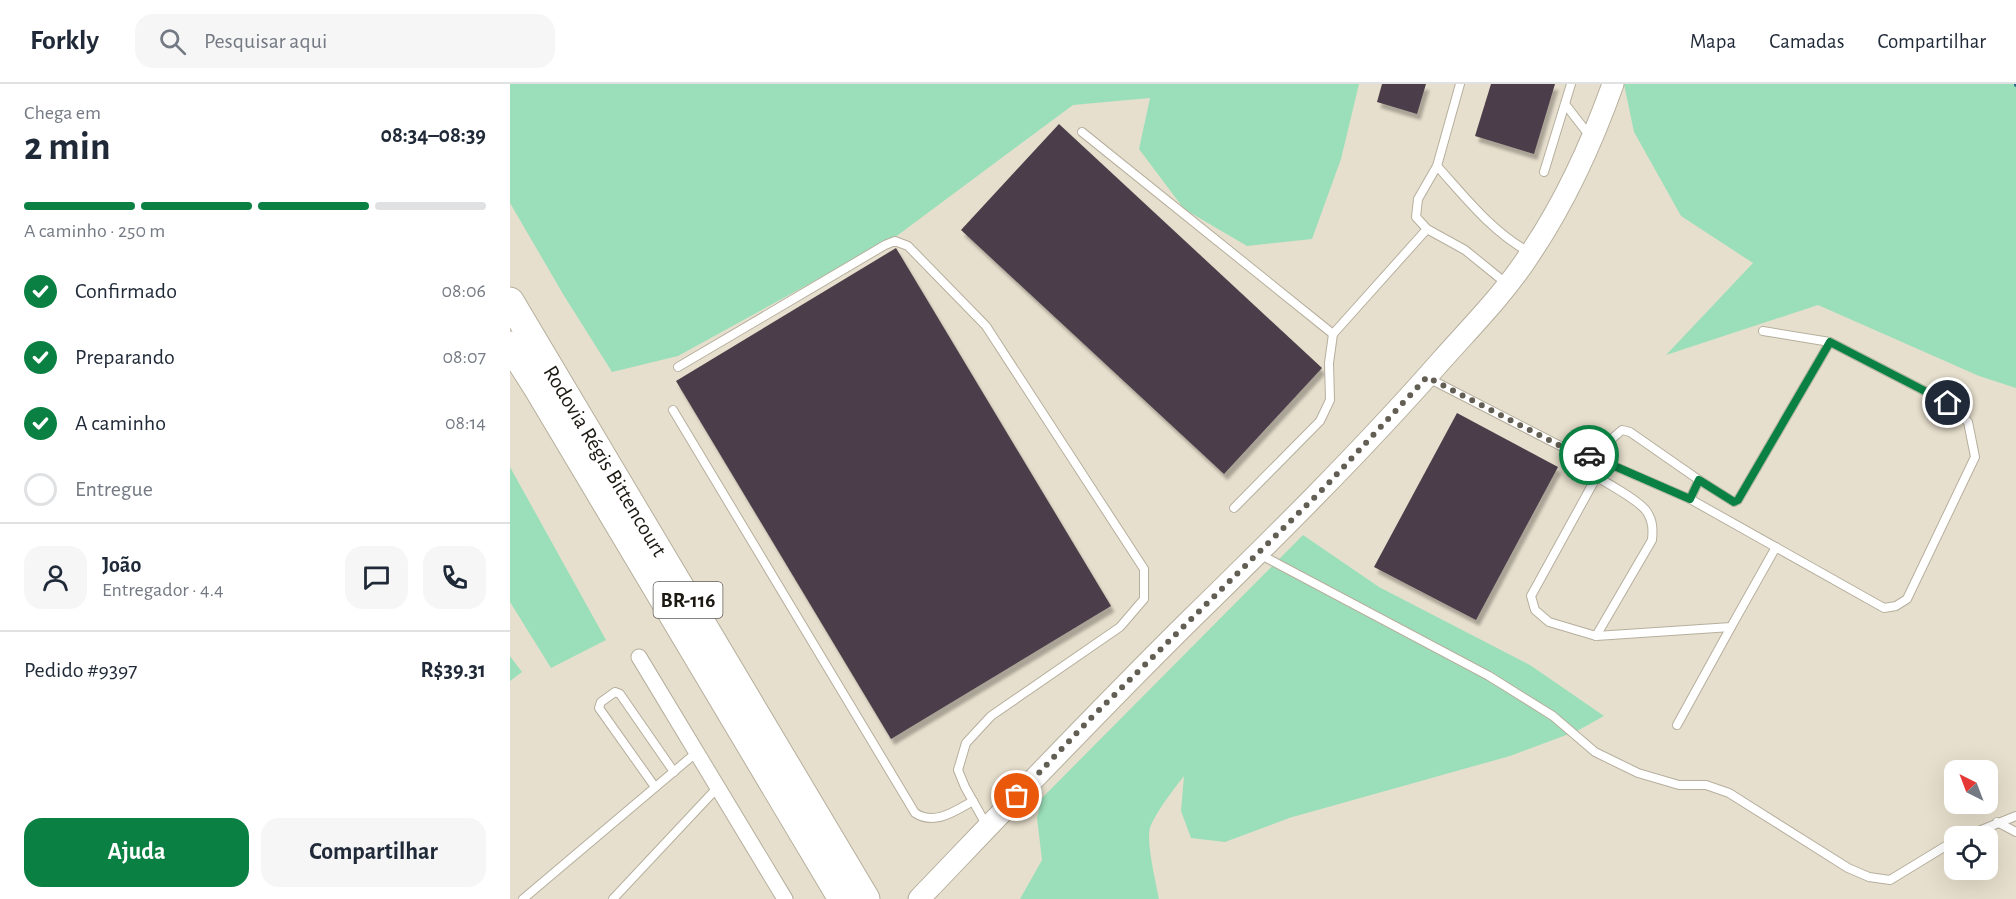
<!DOCTYPE html>
<html lang="pt">
<meta charset="utf-8">
<style>
:root{--surface:#fff;--page:#f6f6f7;--text:#1f2937;--muted:#747a83;--line:#e0e1e3;--accent:#0b8043}
body{margin:0;font-family:"Alegreya Sans",sans-serif;background:var(--page);color:var(--text);height:100vh;display:flex;flex-direction:column;font-size:22px;white-space:nowrap}
*{box-sizing:border-box;margin:0}
p{font-size:20px;color:var(--muted)}
.icon{flex:none;width:33px;height:33px;fill:none;stroke:currentColor;stroke-width:2;stroke-linecap:round;stroke-linejoin:round}
.map{position:relative;flex:1;overflow:hidden}
.panel{display:flex;flex-direction:column;background:var(--surface);width:510px}
.panel>*{flex:none}
.needle{width:39px;rotate:318deg}
.tools{position:absolute;left:1434px;top:676px;display:grid;gap:12px}
.tools a{display:grid;place-items:center;width:54px;height:54px;border-radius:12px;background:var(--surface);box-shadow:0 6px 24px #0002;font-size:30px}
.pin{position:absolute;display:grid;place-items:center;width:51px;height:51px;color:#fff;margin:-26px;border:3px solid #fff;border-radius:50%;box-shadow:0 2px 6px #0007}
.courier{position:absolute;display:grid;place-items:center;width:60px;height:60px;margin:-30px;border:4px solid #0b8043;border-radius:50%;background:#fff;color:#222;box-shadow:0 2px 8px #0007}
.overview em{font-style:normal;font-weight:700}
.overview div{display:flex;flex-direction:column-reverse}
.overview{display:flex;align-items:center;justify-content:space-between;height:102px;padding:0 24px}
h1{font-size:39px;font-weight:700;line-height:45px}
.bar{display:grid;grid-template-columns:repeat(4,1fr);gap:9px 6px;align-content:center;height:72px;padding:0 24px}
.bar i{height:8px;border-radius:4px;background:var(--line)}
.bar .active{background:var(--accent)}
.bar p{grid-column:span 4}
.line{display:flex;align-items:center;gap:15px;padding:0 24px;border-top:2px solid var(--line)}
.line div{flex:1}
.round{display:grid;place-items:center;flex:none;width:63px;height:63px;border-radius:18px;background:var(--page)}
ol{padding:0 24px;list-style:none}
li{display:flex;align-items:center;gap:18px;height:66px}
li p{margin-inline-start:auto}
li .icon{padding:6px;border-radius:50%;background:var(--accent);color:#fff;stroke-width:4}
li:last-child{color:var(--muted)}
li i{width:33px;height:33px;border:3px solid var(--line);border-radius:50%}
.primary-button{display:flex;gap:12px;margin-top:auto;padding:12px 24px}
.primary-button a{flex:1;height:69px;border-radius:18px;background:var(--accent);color:#fff;font-size:24px;font-weight:700;line-height:69px;text-align:center}
.primary-button a+a{background:var(--page);color:var(--text)}
header{display:flex;align-items:center;gap:36px;box-sizing:border-box;height:84px;padding:0 30px;background:var(--surface);border-bottom:2px solid var(--line)}
header strong{font-size:28px}
nav{display:flex;gap:33px;margin-inline-start:auto;font-size:21px}
.search{width:420px;height:54px;background:var(--page);display:flex;align-items:center;gap:15px;box-sizing:border-box;padding:0 21px;border-radius:18px;color:var(--muted);font-size:22px}
main{display:flex;flex:1;min-height:0}
.map>svg:first-child{display:block}
.green{fill:#9bdfba}
.lines{fill:none;stroke-linecap:round;stroke-linejoin:round}
.stream{stroke:#266a88;stroke-width:4}
.building{fill:#4c3d48;filter:url(#shadow)}
.lane-casing{stroke:#b6af9d;stroke-width:10}
.street-casing{stroke:#b6af9d;stroke-width:17}
.secondary-casing{stroke:#b6af9d;stroke-width:23}
.highway-casing{stroke:#b6af9d;stroke-width:29}
.lane{stroke:#fff;stroke-width:8}
.street{stroke:#fff;stroke-width:15}
.secondary{stroke:#fff;stroke-width:21}
.highway{stroke:#fff;stroke-width:27}
.done{stroke:#635e53;stroke-width:6;stroke-dasharray:0 10.8}
.route{stroke:#0b8043;stroke-width:8}
.labels{text-anchor:middle;dominant-baseline:central;stroke-width:6;stroke-linejoin:round;paint-order:stroke}
.shield{fill:#fff;stroke:#605e59;stroke-width:1.5}
.shield-label{font-size:21px;font-weight:bold;fill:#1c1912}
.street-label{font-size:22px;fill:#1c1912;stroke:#fff}
</style>
<header>
<strong>Forkly</strong>
<div class="search"><svg class="icon" aria-label="search" viewBox="0 0 24 24"><circle cx="10" cy="10" r="6"/><path d="M15 15l6 6"/></svg>Pesquisar aqui</div>
<nav><a>Mapa</a><a>Camadas</a><a>Compartilhar</a></nav>
</header>
<main>
<section class="panel">
<div class="overview"><div><h1>2 min</h1><p>Chega em</p></div><em>08:34–08:39</em></div>
<div class="bar"><i class="active"></i><i class="active"></i><i class="active"></i><i></i><p>A caminho · 250 m</p></div>
<ol>
<li><svg class="icon" aria-label="check" viewBox="0 0 24 24"><path d="M5 12l5 5 9-10"/></svg>Confirmado<p>08:06</p></li>
<li><svg class="icon" aria-label="check" viewBox="0 0 24 24"><path d="M5 12l5 5 9-10"/></svg>Preparando<p>08:07</p></li>
<li><svg class="icon" aria-label="check" viewBox="0 0 24 24"><path d="M5 12l5 5 9-10"/></svg>A caminho<p>08:14</p></li>
<li><i></i>Entregue</li>
</ol>
<div class="line" style="height:108px"><a class="round"><svg class="icon" aria-label="person" viewBox="0 0 24 24"><circle cx="12" cy="8" r="4"/><path d="M4 21q1-7 8-7t8 7"/></svg></a><div><b>João</b><p>Entregador · 4.4</p></div><a class="round"><svg class="icon" aria-label="chat" viewBox="0 0 24 24"><path d="M4 5h16v11H9l-5 4z"/></svg></a><a class="round"><svg class="icon" aria-label="phone" viewBox="0 0 24 24"><path d="M5 4h4l2 5-3 2q2 4 5 5l2-3 5 2v4C11 20 4 13 5 4z"/></svg></a></div>
<div class="line" style="height:78px"><div>Pedido #9397</div><b>R$39.31</b></div>
<div class="primary-button"><a>Ajuda</a><a>Compartilhar</a></div>
</section>
<div class="map">
<svg width="1506" height="815" viewBox="0 0 1506 815">
<defs>
<filter id="shadow"><feDropShadow dx="3.5" dy="6" stdDeviation="1.5" flood-color="#0004"/></filter>
</defs>
<rect width="100%" height="100%" fill="#e7dfcd"/>
<g class="green">
<polygon points="0,0 849,0 831,75 802,155 737,162 674,125 629,65 640,14 563,21 388,151 168,272 102,288 53,210 0,119"/>
<polygon points="1114,0 1506,0 1506,304 1469,292 1308,221 1156,271 1243,179 1171,132 1124,48"/>
<polygon points="0,383 96,556 41,584 0,518"/>
<path d="M793,451L869,503L1020,581L1094,632L1067,647L1000,672L779,734L715,758L681,754L671,727L674,692C664,705 645,729 640,744C636,758 646,799 649,815H510L532,776L527,734L532,714Z"/>
<polygon points="0,572 12,588 0,597"/>
</g>
<g class="lines">
<polyline class="stream" points="1506,0 1506,1"/>
</g>
<g class="building">
<polygon points="872,0 916,0 907,30 867,18"/>
<polygon points="981,0 1045,0 1024,70 965,52"/>
<polygon points="549,40 812,284 714,390 451,146"/>
<polygon points="386,164 601,522 381,655 166,297"/>
<polygon points="947,329 1048,383 966,536 864,483"/>
</g>
<g class="lines">
<g class="lane-casing">
<g id="lane">
<polyline points="1055,20 1079,51"/>
<polyline points="572,48 823,250"/>
<path d="M927,82C955,113 982,148 1019,168"/>
<polyline points="1034,88 1061,0"/>
<polyline points="917,145 906,133 908,115 927,82 950,0"/>
<polyline points="168,283 375,161 385,157 398,162 476,242 634,485 634,515 610,543 481,632 456,659 448,686 455,703 477,742"/>
<polyline points="918,294 1066,370"/>
<path d="M163,326L405,729C425,742 445,727 463,717"/>
<polyline points="1066,370 1076,370 1180,415 1374,524 1386,522 1397,515 1465,373 1458,338 1438,319 1320,258 1253,247"/>
<path d="M1066,370L1069,383C1083,391 1130,416 1137,428C1143,437 1143,446 1142,456L1086,552"/>
<polyline points="1082,372 1112,346 1120,348 1189,396 1180,415"/>
<polyline points="1087,392 1021,512 1025,526 1039,538 1086,552 1221,543 1266,463"/>
<polyline points="1189,396 1224,418 1228,416 1320,258"/>
<polyline points="724,424 810,337 820,316 819,279 823,250 917,145 955,166 997,200"/>
<polyline points="751,471 979,592 1043,632 1085,668 1128,689 1169,701 1196,701 1219,709 1338,784 1359,793 1380,796 1444,757"/>
<polyline points="1167,641 1221,543"/>
<polyline points="145,703 89,624 91,618 105,608 110,610 164,688"/>
<polyline points="1487,738 1506,748"/>
<polyline points="1454,753 1506,732"/>
<polyline points="13,815 187,668"/>
<polyline points="103,815 208,703"/>
</g>
</g>
<g class="street-casing">
<polyline id="street" points="129,573 275,815"/>
</g>
<g class="secondary-casing">
<path id="secondary" d="M409,815C498,722 586,629 677,539C764,454 850,369 930,278C961,243 995,209 1020,170C1055,118 1082,59 1103,0"/>
</g>
<g class="highway-casing">
<g id="highway">
<polyline points="0,217 356,815"/>
<polyline points="0,261 28,305 332,815"/>
</g>
</g>
<use href="#lane" class="lane"/>
<use href="#street" class="street"/>
<use href="#secondary" class="secondary"/>
<use href="#highway" class="highway"/>
</g>
<g class="lines">
<polyline class="done" points="507,712 580,635 815,403 917,293 1066,370 1079,371"/>
<polyline class="route" points="1079,371 1180,415 1189,396 1224,418 1228,416 1320,258 1438,319"/>
</g>
<g class="labels">
<rect class="shield" x="143.5" y="498" width="69" height="36" rx="4.5"/>
<g class="shield-label">
<text x="178" y="516">BR-116</text>
</g>
<g class="street-label">
<text transform="translate(95 377) rotate(59)">Rodovia Régis Bittencourt</text>
</g>
</g>
</svg>
<div class="tools">
<a><svg class="needle" viewBox="-14 -14 28 28"><path d="M0-13l5 13h-10z" fill="#e53935"/><path d="M0 13l5-13h-10z" fill="#747a83"/></svg></a>
<a><svg class="icon" aria-label="locate" viewBox="0 0 24 24"><circle cx="12" cy="12" r="6"/><path d="M12 2v4M12 18v4M2 12h4M18 12h4"/></svg></a>
</div>
<div class="pin" style="left:507px;top:712px;background:#ea580c"><svg class="icon" aria-label="bag" viewBox="0 0 24 24"><path d="M5 8h14l-1 12H6zM9 8a3 3 0 0 1 6 0"/></svg></div>
<div class="pin" style="left:1438px;top:319px;background:#1f2937"><svg class="icon" aria-label="home" viewBox="0 0 24 24"><path d="M3 11l9-7 9 7M6 9v11h12V9"/></svg></div>
<div class="courier" style="left:1079px;top:371px"><svg class="icon" aria-label="car" viewBox="0 0 24 24"><path d="M5 17H2v-5l4-1 3-4h7l3 4 3 1v5h-3M9 17h6M6 11h13"/><circle cx="7" cy="17" r="2"/><circle cx="17" cy="17" r="2"/></svg></div>
</div>
</main>
